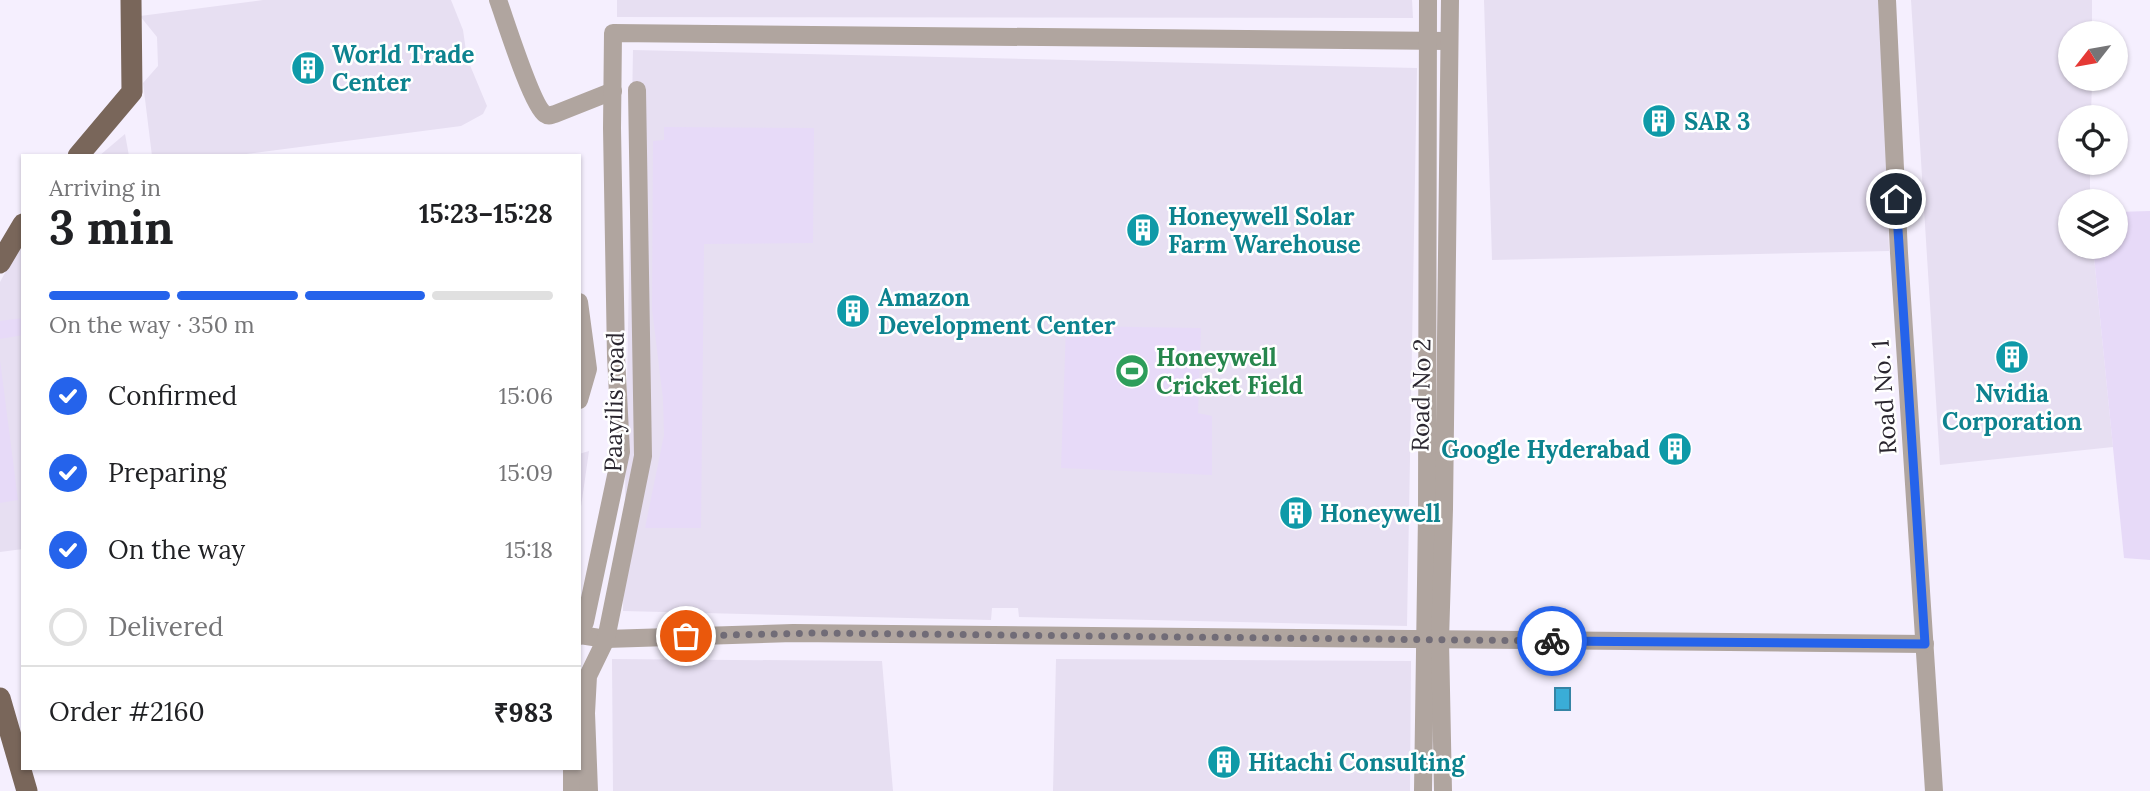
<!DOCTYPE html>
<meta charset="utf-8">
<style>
:root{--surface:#fff;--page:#f6f6f6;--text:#202124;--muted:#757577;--line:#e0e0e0;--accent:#2563eb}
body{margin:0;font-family:Lora,serif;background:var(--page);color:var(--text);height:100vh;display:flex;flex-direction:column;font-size:26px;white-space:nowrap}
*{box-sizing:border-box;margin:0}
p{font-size:23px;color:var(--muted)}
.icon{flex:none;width:38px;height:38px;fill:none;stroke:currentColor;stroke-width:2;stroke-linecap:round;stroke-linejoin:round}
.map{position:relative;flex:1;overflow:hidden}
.drawer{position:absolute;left:21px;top:154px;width:560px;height:616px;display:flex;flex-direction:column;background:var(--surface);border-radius:0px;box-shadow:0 2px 5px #0004}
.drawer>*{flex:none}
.needle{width:46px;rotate:239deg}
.tools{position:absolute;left:2058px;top:21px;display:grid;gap:14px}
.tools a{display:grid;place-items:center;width:70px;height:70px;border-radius:50%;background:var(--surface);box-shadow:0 2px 5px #0004;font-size:35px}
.pin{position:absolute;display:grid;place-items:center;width:60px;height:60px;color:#fff;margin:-30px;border:4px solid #fff;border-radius:50%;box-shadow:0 2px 7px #0007}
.courier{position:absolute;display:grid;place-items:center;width:70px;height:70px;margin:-35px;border:5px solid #2563eb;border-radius:50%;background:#fff;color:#222;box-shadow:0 2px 9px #0007}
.head em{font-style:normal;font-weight:800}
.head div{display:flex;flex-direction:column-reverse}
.head{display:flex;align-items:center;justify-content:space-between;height:119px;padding:0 28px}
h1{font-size:46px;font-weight:800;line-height:52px}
.bar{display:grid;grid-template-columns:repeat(4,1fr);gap:10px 7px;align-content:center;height:84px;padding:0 28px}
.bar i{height:9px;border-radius:5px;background:var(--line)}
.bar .selected{background:var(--accent)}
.bar p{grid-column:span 4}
.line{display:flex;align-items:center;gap:18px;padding:0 28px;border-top:2px solid var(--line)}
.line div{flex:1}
ol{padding:0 28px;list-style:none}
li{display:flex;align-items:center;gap:21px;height:77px}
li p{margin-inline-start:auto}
li .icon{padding:7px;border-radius:50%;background:var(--accent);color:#fff;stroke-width:4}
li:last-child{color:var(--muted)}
li i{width:38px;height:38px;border:4px solid var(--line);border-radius:50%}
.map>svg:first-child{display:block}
.built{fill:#e7dff2}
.green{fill:#e7daf8}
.water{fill:#3aadd7;stroke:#3584a5;stroke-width:2}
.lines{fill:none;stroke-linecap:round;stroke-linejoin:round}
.minor{stroke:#b0a59f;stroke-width:18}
.major{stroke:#79665a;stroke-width:21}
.done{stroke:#716c77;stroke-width:7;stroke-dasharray:0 12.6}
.route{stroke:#2563eb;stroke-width:9}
.labels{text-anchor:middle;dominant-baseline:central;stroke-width:5;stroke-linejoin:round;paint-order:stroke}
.culture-label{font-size:24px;font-weight:bold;fill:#0d838f;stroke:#fff;text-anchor:start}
.leisure-label{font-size:24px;font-weight:bold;fill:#27864d;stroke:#fff;text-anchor:start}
.street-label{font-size:24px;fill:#2a262f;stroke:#fff}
</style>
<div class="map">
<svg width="2150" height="791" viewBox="0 0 2150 791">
<rect width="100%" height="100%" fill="#f5effe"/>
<g class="built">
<polygon points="263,0 451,0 463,30 467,58 487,106 483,114 461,126 231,156 152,156 143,83 158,66 157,37 140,16"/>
<polygon points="617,0 1412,0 1413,18 617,17"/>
<polygon points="1484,0 1882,0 1889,251 1492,260"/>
<polygon points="1911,0 2092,0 2092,33 2070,33 2070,79 2092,79 2091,117 2070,117 2070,163 2090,163 2090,201 2070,201 2070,247 2093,247 2113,447 1940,465"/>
<polygon points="633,50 1417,68 1407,626 1019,617 1018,608 992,608 991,620 623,611"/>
<polygon points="125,134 129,156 99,156"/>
<polygon points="23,240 23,549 0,552 0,282"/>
<polygon points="589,451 580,514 579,516 579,454"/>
<polygon points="612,659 882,661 893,791 613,791"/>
<polygon points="1056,659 1411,661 1410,791 1053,791"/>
</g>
<g class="green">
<polygon points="664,127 814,128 813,243 704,244 701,528 645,528 664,435 663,399 652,309 653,141 664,140"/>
<polygon points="2150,211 2150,560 2124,558 2093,247 2116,247 2116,212"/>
<polygon points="23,318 23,335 0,339 0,321"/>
<polygon points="1066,326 1201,328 1198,413 1212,416 1212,475 1061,468"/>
<polygon points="0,360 18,500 0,503"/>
</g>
<rect class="water" x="1555" y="688" width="15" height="22"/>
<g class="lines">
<g class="minor">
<path d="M498,0C505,19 532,106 545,114C549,117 550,115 555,114L613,91"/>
<polyline points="1887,0 1899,253 1934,791"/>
<polyline points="579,302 588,369 579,400"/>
<polyline points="580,635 606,639 793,633 1925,644"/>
<polyline points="579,636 585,622 621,452 616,356 612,128 613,33 1448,41"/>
<polyline points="572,768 572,791"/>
<polyline points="589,791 586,713 588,676 606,639 643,456 637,90"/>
<polyline points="1423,791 1427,514 1428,0"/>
<polyline points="1443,791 1440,640 1444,509 1450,0"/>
</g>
<g class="major">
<polyline points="78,156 132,92 131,0"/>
<polyline points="0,263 23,224"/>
<polyline points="0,698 27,791"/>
</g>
</g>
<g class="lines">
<polyline class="done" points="686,636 817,633 1552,641"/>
<polyline class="route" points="1552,641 1925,644 1896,199"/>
</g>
<defs>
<g id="building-disc" transform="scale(1.75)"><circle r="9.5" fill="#0f9aa8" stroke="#fff"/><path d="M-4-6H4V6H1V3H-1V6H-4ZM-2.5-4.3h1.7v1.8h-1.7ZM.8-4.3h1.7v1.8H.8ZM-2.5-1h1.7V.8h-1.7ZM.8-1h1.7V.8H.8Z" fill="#fff"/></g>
<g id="stadium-disc" transform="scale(1.75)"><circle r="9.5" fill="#2e9e5b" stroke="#fff"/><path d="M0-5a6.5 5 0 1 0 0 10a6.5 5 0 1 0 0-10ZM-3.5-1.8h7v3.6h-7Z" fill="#fff"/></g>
</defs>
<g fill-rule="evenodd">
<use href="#building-disc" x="308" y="68"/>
<use href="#building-disc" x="1659" y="121"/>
<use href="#building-disc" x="1143" y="230"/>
<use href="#building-disc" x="853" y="311"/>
<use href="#building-disc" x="2012" y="357"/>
<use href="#stadium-disc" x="1132" y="371"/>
<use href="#building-disc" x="1675" y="449"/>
<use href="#building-disc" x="1296" y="513"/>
<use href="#building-disc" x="1224" y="762"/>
</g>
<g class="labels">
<g class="culture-label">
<text x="332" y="54">World Trade<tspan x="332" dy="28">Center</tspan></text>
<text x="1684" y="121">SAR 3</text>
<text x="1168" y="216">Honeywell Solar<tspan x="1168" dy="28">Farm Warehouse</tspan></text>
<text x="878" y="297">Amazon<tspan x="878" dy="28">Development Center</tspan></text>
<text x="2012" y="393" text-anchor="middle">Nvidia<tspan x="2012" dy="28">Corporation</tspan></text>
<text x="1650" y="449" text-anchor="end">Google Hyderabad</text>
<text x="1320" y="513">Honeywell</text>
<text x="1248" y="762">Hitachi Consulting</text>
</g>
<g class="leisure-label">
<text x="1156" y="357">Honeywell<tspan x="1156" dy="28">Cricket Field</tspan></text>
</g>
<g class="street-label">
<text transform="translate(1421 395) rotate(-89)">Road No 2</text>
<text transform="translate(1884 397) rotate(-94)">Road No. 1</text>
<text transform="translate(614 402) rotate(-89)">Paayilis road</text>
</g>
</g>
</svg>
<div class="tools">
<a><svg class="needle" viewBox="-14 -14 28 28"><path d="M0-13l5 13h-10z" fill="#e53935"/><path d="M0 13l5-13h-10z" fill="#757577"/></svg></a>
<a><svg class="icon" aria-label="locate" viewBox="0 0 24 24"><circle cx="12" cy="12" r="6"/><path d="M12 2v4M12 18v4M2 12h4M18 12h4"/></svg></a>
<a><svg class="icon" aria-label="layers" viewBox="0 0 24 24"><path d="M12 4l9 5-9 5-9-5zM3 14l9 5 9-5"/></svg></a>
</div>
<div class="pin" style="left:686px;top:636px;background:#ea580c"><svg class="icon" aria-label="bag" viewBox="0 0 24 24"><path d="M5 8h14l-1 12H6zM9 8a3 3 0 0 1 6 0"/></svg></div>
<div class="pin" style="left:1896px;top:199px;background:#1f2937"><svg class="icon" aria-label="home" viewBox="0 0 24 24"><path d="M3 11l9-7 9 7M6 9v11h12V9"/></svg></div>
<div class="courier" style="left:1552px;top:641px"><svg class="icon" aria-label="bike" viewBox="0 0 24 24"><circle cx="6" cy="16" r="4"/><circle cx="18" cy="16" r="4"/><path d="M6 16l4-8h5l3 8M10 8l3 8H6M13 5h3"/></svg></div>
<section class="drawer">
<div class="head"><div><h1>3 min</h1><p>Arriving in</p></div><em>15:23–15:28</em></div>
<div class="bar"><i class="selected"></i><i class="selected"></i><i class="selected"></i><i></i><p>On the way · 350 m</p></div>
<ol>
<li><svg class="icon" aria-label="check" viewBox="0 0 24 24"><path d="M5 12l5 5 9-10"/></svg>Confirmed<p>15:06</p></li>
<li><svg class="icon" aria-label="check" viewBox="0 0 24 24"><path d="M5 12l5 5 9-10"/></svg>Preparing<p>15:09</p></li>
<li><svg class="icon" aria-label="check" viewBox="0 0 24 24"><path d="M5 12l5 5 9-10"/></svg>On the way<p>15:18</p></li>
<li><i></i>Delivered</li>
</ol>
<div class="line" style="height:91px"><div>Order #2160</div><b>₹983</b></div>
</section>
</div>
